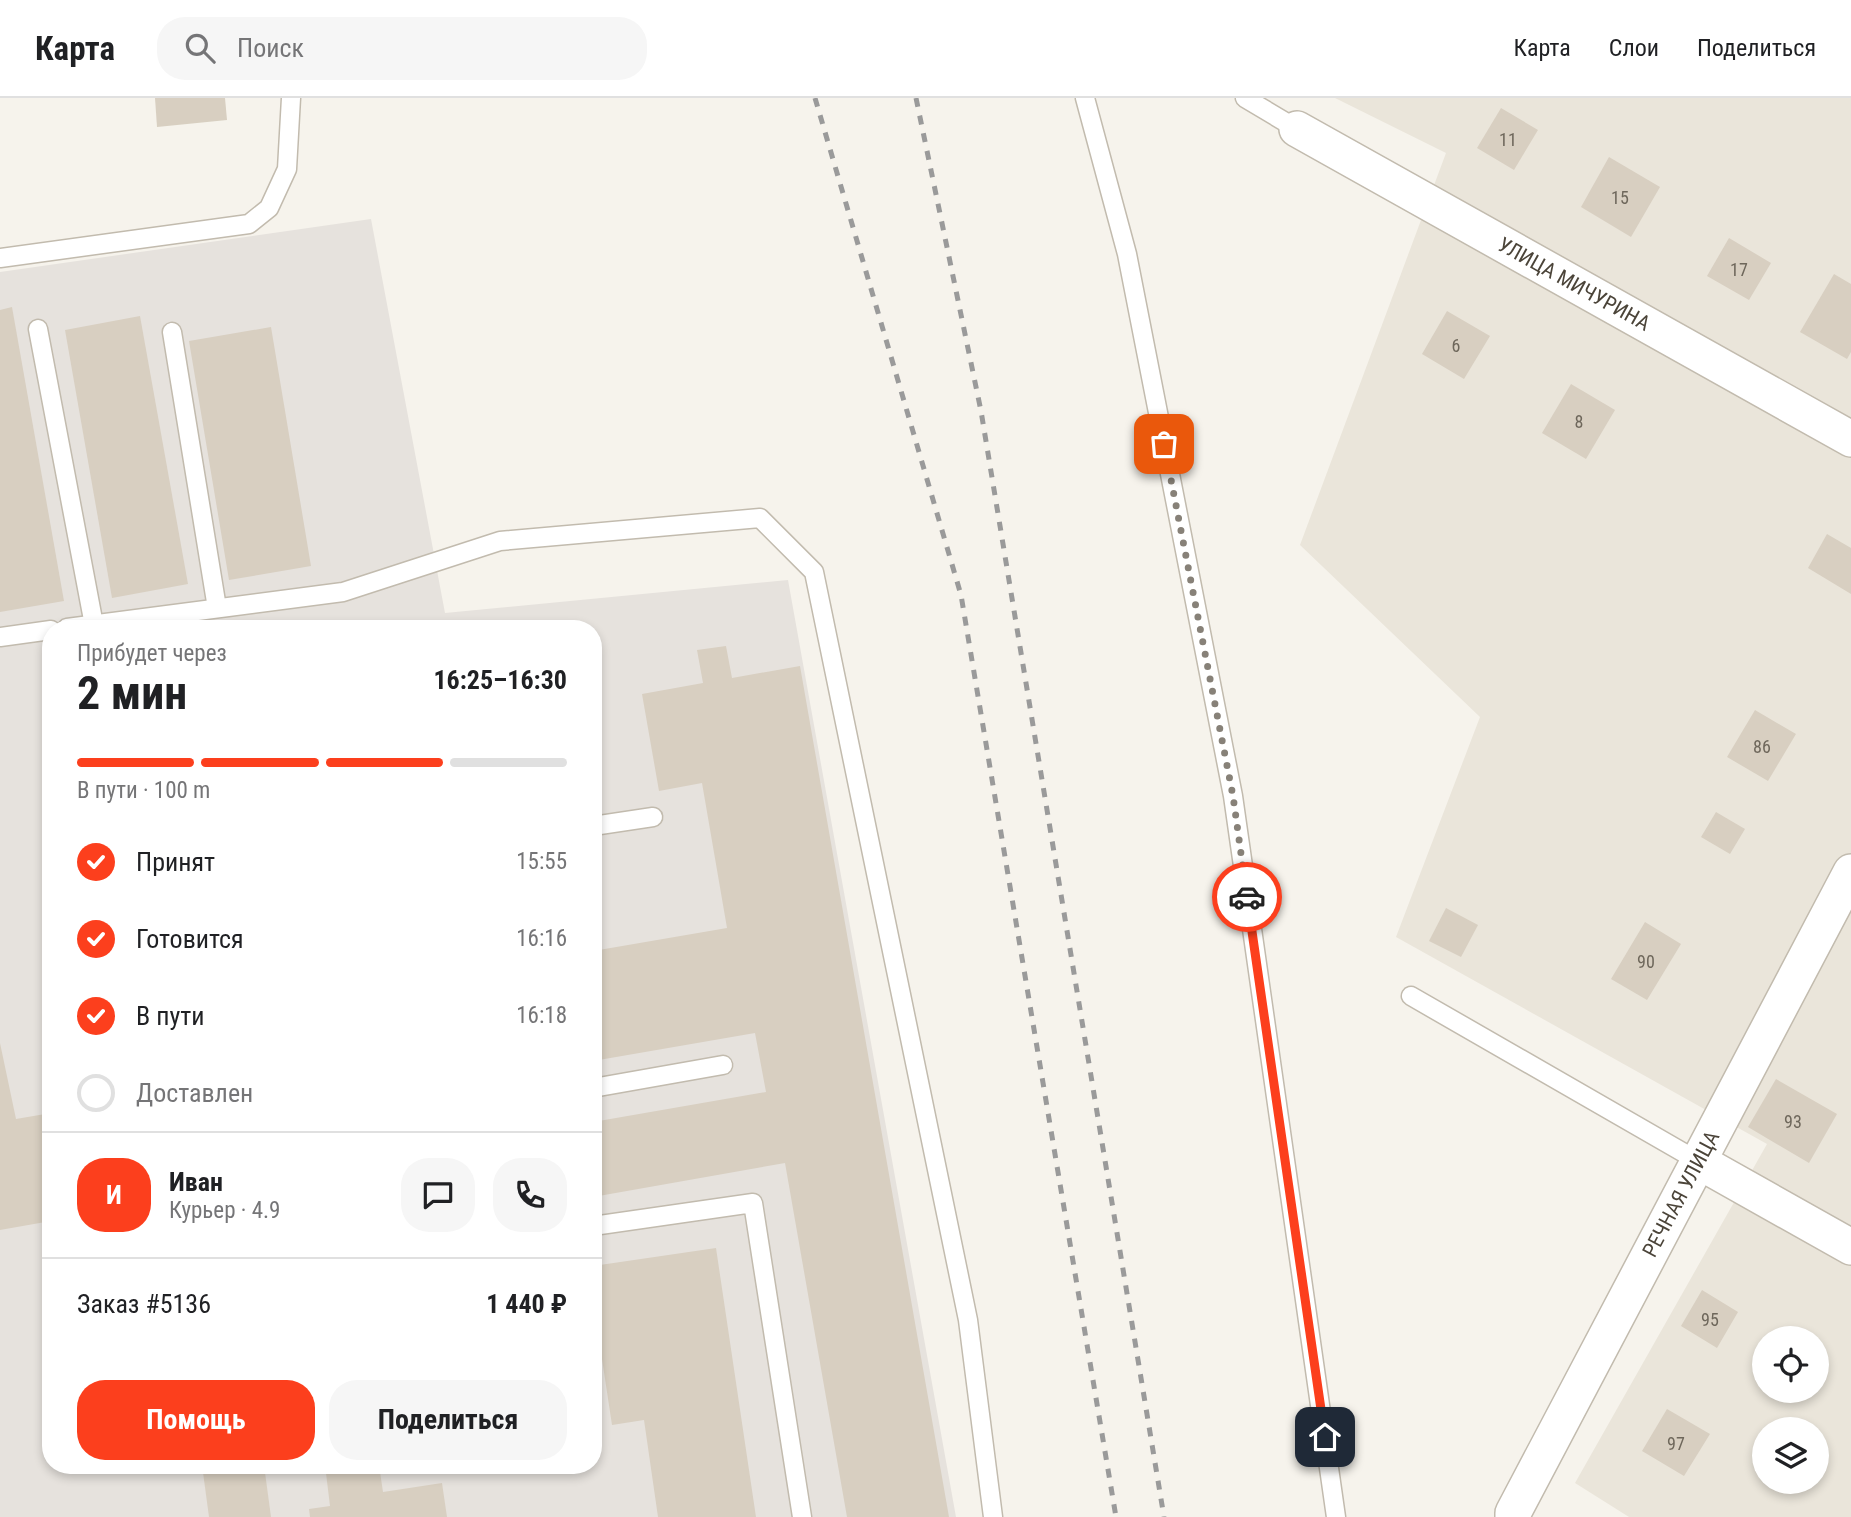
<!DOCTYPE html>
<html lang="ru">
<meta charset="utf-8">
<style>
:root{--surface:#fff;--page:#f6f6f6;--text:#202124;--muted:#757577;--line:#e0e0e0;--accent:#fc3f1d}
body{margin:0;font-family:"Roboto Condensed",sans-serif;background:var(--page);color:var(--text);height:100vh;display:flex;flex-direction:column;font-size:26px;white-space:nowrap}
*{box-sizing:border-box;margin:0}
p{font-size:23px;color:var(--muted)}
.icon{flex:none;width:38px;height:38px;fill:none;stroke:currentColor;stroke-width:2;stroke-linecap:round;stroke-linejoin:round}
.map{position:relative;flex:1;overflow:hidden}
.side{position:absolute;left:42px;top:522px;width:560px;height:854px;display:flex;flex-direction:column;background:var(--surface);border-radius:28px;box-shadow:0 4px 10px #0003}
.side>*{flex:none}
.controls{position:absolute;left:1752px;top:1228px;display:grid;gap:14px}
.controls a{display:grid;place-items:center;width:77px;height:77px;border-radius:50%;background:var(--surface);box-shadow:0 4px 10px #0003;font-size:35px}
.pin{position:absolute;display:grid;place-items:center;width:60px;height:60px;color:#fff;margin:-30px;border-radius:14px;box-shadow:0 4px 10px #0006}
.courier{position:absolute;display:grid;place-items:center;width:70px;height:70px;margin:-35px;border:5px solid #fc3f1d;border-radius:50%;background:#fff;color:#222;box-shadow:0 2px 9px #0007}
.headline em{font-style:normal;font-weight:700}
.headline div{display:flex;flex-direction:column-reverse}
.headline{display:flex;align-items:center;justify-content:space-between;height:119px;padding:0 35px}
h1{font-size:46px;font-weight:700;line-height:52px}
.bar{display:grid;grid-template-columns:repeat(4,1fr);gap:10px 7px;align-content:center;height:84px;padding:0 35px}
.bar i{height:9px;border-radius:5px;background:var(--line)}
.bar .on{background:var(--accent)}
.bar p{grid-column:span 4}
.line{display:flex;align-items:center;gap:18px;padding:0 35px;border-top:2px solid var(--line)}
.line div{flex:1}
.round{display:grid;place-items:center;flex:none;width:74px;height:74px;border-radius:28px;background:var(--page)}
ol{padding:0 35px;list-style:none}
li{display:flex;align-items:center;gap:21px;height:77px}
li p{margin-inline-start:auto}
li .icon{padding:7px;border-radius:50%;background:var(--accent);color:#fff;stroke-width:4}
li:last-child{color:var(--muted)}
li i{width:38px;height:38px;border:4px solid var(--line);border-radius:50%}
.action{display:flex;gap:14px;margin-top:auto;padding:14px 35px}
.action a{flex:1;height:80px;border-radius:28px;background:var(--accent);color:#fff;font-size:28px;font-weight:700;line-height:80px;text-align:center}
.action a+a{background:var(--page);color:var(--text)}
header{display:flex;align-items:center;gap:42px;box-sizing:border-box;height:98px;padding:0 35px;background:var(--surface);border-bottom:2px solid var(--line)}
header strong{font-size:33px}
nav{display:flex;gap:38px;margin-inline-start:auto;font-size:24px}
.search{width:490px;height:63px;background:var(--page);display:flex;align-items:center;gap:18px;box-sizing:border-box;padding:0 24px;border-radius:28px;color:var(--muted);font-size:26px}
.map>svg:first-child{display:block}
.residential{fill:#eae5da;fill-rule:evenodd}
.industrial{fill:#e6e2dd;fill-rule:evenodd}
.building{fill:#d8cfc1}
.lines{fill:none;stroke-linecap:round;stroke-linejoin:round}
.lane-casing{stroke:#c2bbae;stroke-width:21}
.street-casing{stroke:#c2bbae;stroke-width:38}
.lane{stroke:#fff;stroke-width:18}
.street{stroke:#fff;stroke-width:35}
.rail{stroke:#9a9a9a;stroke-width:5;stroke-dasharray:9 9;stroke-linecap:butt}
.done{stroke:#878178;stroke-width:7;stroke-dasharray:0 12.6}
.route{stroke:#fc3f1d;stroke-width:9}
.labels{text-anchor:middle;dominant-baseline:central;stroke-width:7;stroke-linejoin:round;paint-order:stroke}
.number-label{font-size:18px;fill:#6e675b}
.street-label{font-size:21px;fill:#4b4439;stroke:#fff}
</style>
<header>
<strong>Карта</strong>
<div class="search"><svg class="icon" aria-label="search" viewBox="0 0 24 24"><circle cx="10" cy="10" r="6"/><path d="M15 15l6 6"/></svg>Поиск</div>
<nav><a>Карта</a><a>Слои</a><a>Поделиться</a></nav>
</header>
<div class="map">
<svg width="1851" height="1419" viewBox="0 0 1851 1419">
<rect width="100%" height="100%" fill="#f6f3ec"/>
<path class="residential" d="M1335,0H1851V1419H1629L1575,1385L1767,1046L1396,839L1480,619L1300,447L1446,55ZM1764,1241H1816V1293H1764ZM1764,1332H1816V1384H1764Z"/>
<path class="industrial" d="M371,121L445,515L788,482L956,1419H0V174ZM51,530H593V1367H51Z"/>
<g class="building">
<polygon points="155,0 225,0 227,22 157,29"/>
<polygon points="1501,10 1538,32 1514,72 1477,50"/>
<polygon points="1609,59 1660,89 1631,139 1581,109"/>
<polygon points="1729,140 1771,165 1749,202 1707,178"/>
<polygon points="1834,176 1851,186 1851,254 1847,261 1800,234"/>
<polygon points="12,209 64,503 0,514 0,212"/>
<polygon points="1447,213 1490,238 1464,281 1422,256"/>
<polygon points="140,218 188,486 112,500 65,232"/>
<polygon points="271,229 311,468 229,482 189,243"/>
<polygon points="1571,286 1615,312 1586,361 1542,335"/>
<polygon points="1827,436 1851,450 1851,496 1808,470"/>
<polygon points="726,548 732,580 800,568 949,1419 847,1419 785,1065 593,1099 593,1024 766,994 755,935 593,963 593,853 727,830 702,685 659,693 642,596 703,585 697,552"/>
<polygon points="1755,612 1796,636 1768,683 1727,659"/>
<polygon points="1716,714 1745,731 1730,756 1701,739"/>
<polygon points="1446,810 1478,827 1461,859 1429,843"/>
<polygon points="1645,824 1681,846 1647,902 1611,881"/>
<polygon points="0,945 16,1021 51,1015 51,1123 0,1132"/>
<polygon points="1776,981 1837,1016 1809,1065 1748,1029"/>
<polygon points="716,1150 756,1419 658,1419 644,1322 612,1327 602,1261 593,1262 593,1168"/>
<polygon points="1702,1192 1738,1214 1717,1250 1681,1228"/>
<polygon points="1667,1311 1710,1336 1684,1378 1642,1353"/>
<polygon points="202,1367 264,1367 271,1419 209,1419"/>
<polygon points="325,1367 379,1367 383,1394 442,1385 447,1419 310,1419 309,1411 330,1408"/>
</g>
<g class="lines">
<g class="lane-casing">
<g id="lane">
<polyline points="1085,0 1127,156 1233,698 1336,1419"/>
<polyline points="1245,0 1297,31"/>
<polyline points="0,160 249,126 269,110 287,71 291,0"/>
<polyline points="38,231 94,527"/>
<polyline points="172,234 217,510"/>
<polyline points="67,530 343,494 500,443 760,420 814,474 968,1222 993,1419"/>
<polyline points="0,539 51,532"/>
<polyline points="593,728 653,719"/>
<polyline points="1411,898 1698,1063"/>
<polyline points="593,990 723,967"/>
<polyline points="593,1128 753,1105 802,1419"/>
</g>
</g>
<g class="street-casing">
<g id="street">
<polyline points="1297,31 1851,341"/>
<polyline points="1698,1063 1851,1149"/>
<polyline points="1513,1419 1513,1415 1851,774"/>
</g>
</g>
<use href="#lane" class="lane"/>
<use href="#street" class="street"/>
<g class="rail">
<polyline points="815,0 961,497 1116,1419"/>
<polyline points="916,0 981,313 1164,1419"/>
</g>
</g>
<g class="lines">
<polyline class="done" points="1164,346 1233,698 1247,799"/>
<polyline class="route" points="1247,799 1325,1339"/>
</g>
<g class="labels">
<g class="number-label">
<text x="1508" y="41">11</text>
<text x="1620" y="99">15</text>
<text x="1739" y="171">17</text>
<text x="1456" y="247">6</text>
<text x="1579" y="323">8</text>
<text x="1762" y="648">86</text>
<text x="1646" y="863">90</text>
<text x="1793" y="1023">93</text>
<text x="1710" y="1221">95</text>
<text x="1676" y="1345">97</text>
</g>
<g class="street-label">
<text transform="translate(1574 186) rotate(29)">УЛИЦА МИЧУРИНА</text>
<text transform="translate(1681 1096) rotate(-62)">РЕЧНАЯ УЛИЦА</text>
</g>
</g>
</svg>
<div class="controls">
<a><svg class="icon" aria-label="locate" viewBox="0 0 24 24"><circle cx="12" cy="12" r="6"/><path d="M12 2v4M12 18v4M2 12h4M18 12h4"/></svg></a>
<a><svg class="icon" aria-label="layers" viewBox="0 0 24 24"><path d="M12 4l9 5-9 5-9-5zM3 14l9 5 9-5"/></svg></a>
</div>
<div class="pin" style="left:1164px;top:346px;background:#ea580c"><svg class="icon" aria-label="bag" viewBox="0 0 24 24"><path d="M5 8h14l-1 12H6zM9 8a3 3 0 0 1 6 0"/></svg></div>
<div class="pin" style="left:1325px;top:1339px;background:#1f2937"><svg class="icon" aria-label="home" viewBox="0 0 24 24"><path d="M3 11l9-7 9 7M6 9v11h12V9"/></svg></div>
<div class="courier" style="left:1247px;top:799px"><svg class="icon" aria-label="car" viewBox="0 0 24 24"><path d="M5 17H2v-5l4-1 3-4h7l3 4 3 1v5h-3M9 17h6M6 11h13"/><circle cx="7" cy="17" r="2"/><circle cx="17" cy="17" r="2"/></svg></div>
<section class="side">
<div class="headline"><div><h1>2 мин</h1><p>Прибудет через</p></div><em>16:25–16:30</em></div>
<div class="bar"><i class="on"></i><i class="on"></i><i class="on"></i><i></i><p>В пути · 100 m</p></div>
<ol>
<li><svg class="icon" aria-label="check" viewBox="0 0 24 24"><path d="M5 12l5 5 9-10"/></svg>Принят<p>15:55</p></li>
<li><svg class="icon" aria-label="check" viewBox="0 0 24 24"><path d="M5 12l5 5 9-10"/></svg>Готовится<p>16:16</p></li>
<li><svg class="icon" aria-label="check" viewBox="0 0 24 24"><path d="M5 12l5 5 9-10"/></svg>В пути<p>16:18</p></li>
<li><i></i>Доставлен</li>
</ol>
<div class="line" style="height:126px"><b class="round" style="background:var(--accent);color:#fff">И</b><div><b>Иван</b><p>Курьер · 4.9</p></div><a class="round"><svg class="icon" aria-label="chat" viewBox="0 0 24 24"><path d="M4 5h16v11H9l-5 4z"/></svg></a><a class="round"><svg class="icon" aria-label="phone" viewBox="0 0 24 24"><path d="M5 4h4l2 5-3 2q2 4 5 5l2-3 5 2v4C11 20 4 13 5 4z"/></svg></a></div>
<div class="line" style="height:91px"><div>Заказ #5136</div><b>1 440 ₽</b></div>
<div class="action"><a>Помощь</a><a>Поделиться</a></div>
</section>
</div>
